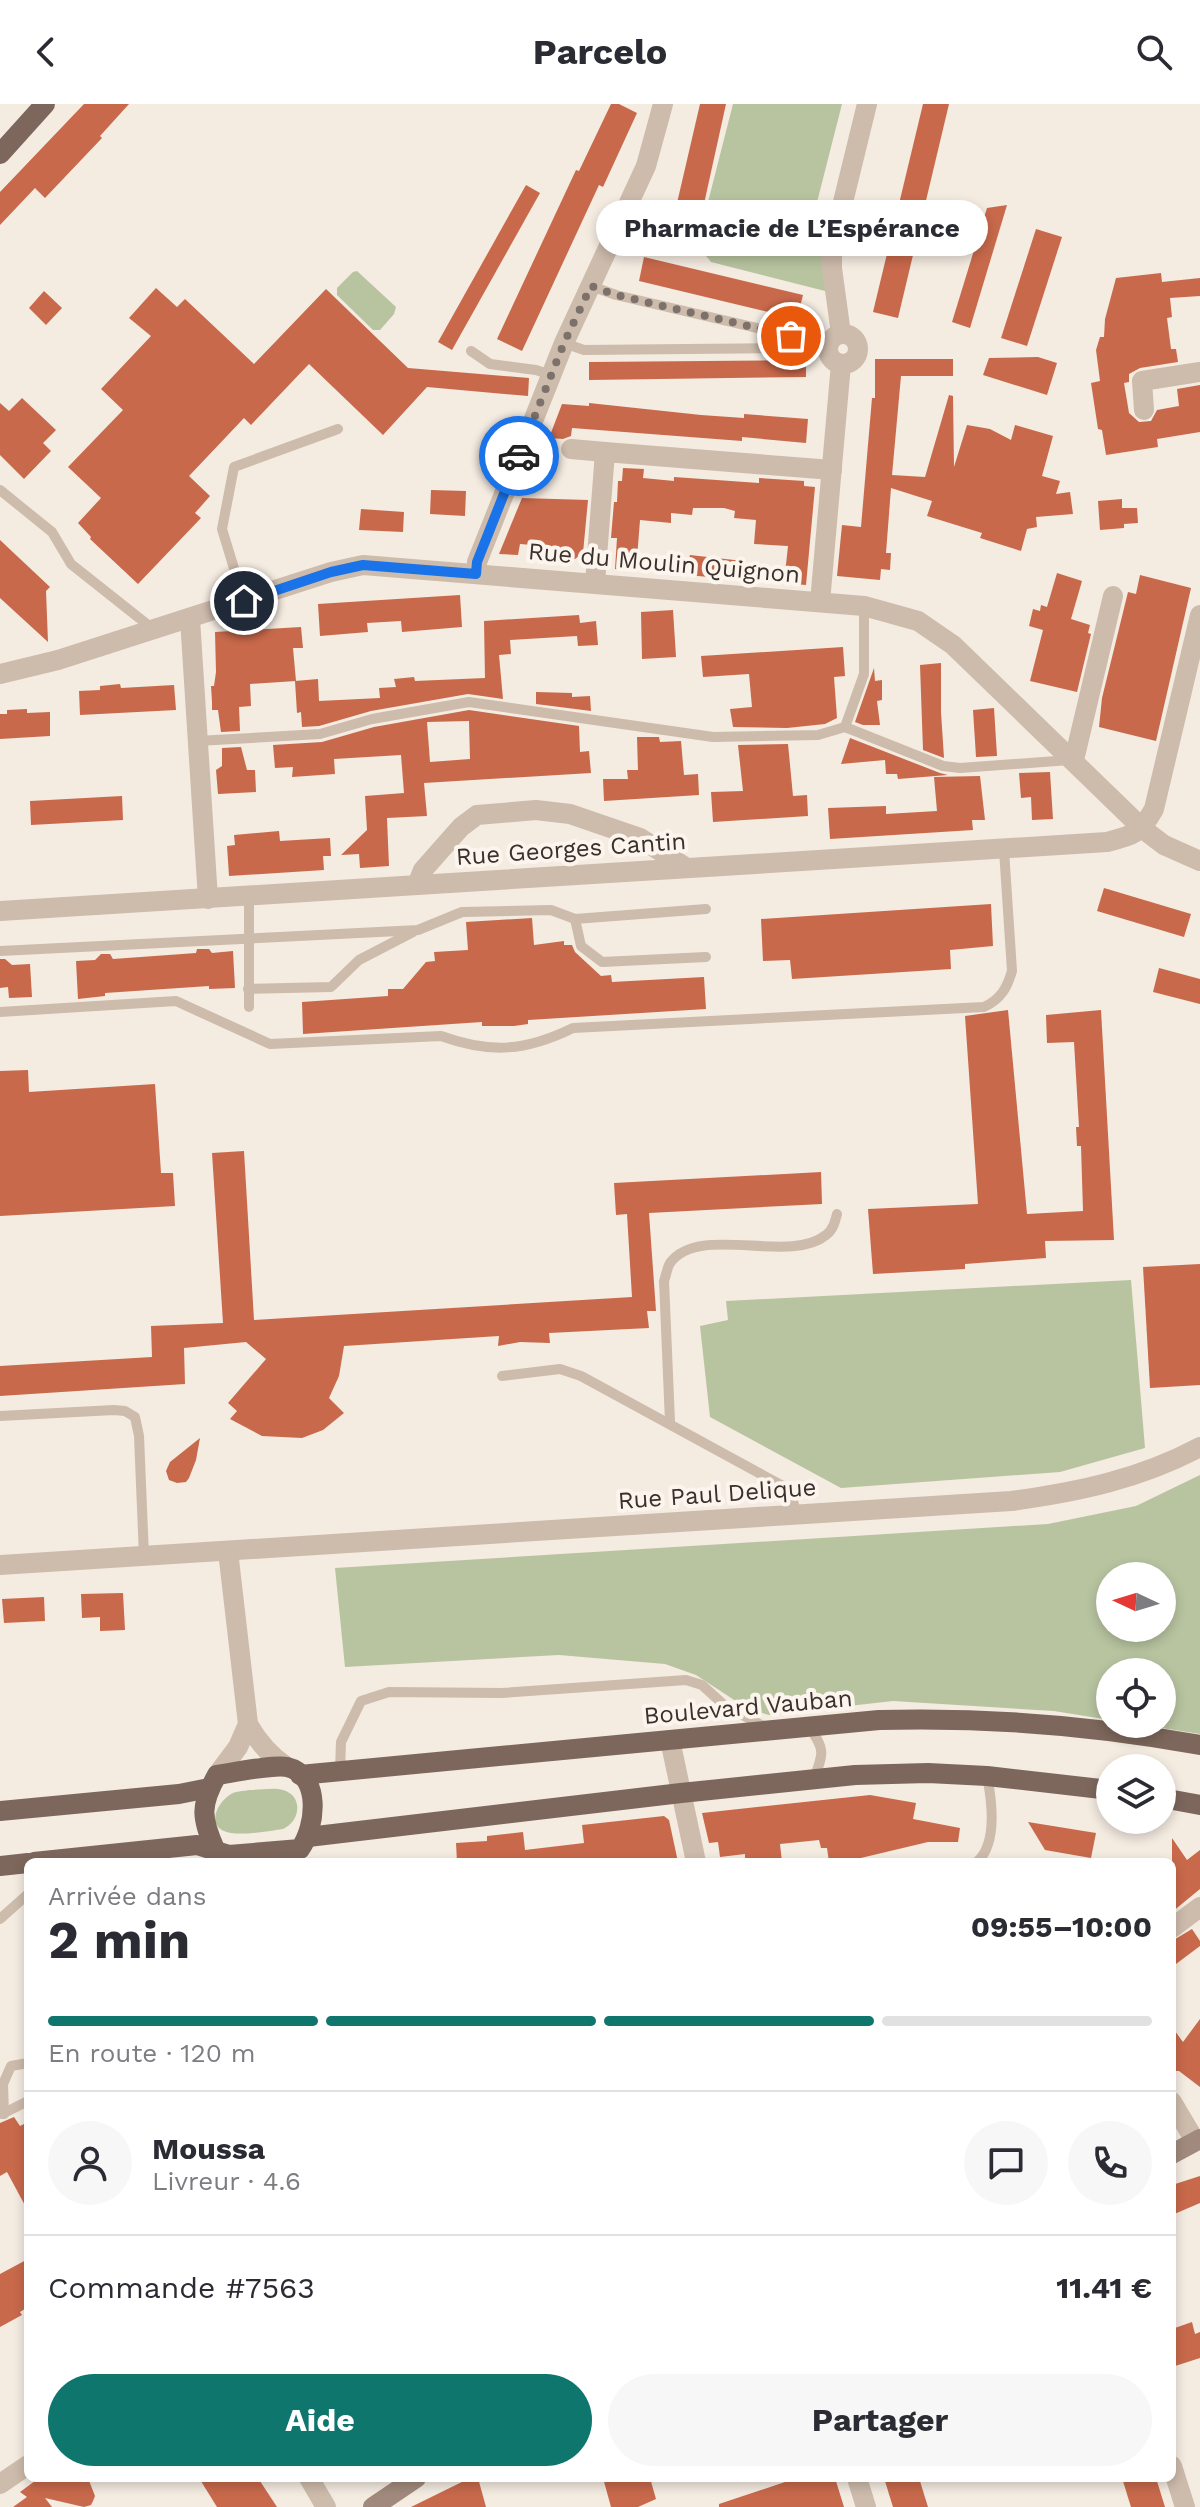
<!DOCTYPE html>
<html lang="fr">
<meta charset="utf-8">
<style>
:root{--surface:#fff;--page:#f7f7f7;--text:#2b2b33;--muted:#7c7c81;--line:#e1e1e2;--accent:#0f766e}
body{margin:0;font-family:"Work Sans",sans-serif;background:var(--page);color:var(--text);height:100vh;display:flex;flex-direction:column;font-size:30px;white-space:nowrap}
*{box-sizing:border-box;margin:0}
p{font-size:26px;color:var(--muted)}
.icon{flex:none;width:44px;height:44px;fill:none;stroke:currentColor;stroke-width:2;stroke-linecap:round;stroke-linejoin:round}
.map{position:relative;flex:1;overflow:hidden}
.details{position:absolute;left:24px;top:1754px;width:1152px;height:624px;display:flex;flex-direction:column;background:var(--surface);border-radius:12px;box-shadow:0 4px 12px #0003}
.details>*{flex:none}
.needle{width:52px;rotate:274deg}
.fabs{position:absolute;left:1096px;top:1458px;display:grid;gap:16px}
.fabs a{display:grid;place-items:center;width:80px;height:80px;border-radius:50%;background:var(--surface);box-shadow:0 4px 12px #0003;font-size:40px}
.pin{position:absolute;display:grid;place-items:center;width:68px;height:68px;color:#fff;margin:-34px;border:4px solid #fff;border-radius:50%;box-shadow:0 2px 8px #0007}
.courier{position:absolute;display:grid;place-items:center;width:80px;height:80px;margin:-40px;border:6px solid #1a73e8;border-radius:50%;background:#fff;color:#222;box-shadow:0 2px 10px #0007}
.bubble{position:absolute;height:56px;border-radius:28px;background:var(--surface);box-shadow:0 4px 12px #0003;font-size:26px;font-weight:700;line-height:56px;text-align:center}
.summary em{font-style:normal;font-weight:700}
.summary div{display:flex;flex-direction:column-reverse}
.summary{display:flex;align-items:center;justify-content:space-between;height:136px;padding:0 24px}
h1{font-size:52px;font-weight:700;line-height:60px}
.bar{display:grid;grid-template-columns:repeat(4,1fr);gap:12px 8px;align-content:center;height:96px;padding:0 24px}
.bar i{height:10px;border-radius:6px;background:var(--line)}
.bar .active{background:var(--accent)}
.bar p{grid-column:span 4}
.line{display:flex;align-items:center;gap:20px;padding:0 24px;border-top:2px solid var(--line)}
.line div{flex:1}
.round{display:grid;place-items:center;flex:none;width:84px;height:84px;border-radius:42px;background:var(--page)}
.cta{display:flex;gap:16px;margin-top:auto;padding:16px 24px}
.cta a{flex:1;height:92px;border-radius:48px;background:var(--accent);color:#fff;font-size:32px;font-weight:700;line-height:92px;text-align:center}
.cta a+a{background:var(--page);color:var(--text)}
header{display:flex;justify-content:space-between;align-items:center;height:104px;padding:0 24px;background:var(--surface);font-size:36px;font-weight:700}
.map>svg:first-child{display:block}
.green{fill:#b8c4a0;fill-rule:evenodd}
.building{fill:#c8694b;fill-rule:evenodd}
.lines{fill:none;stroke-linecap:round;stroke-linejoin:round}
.lane{stroke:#cdbbac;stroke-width:10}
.street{stroke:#cdbbac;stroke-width:20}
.secondary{stroke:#a18a7d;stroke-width:20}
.primary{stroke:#7d675c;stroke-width:20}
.done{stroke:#7c716b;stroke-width:8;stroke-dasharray:0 14.4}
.route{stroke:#1a73e8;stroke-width:10}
.labels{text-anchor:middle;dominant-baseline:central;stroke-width:8;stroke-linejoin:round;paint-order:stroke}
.street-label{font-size:24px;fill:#3b302b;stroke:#fbf5ee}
</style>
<header><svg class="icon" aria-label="back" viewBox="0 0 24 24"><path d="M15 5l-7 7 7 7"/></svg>Parcelo<svg class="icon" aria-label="search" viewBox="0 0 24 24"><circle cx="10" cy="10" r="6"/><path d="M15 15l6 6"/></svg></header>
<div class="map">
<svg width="1200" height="2403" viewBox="0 0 1200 2403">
<rect width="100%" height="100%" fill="#f4ebe1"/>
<g class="green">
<polygon points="733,0 842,0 813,114 825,119 829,188 711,158 697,141"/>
<polygon points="357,167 396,203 394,210 380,226 373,226 337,191 337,184 353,168"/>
<polygon points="1131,1176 1145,1344 1060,1368 841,1384 710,1313 700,1222 728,1216 726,1197"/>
<path d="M1200,1371V1630L1136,1620H1162V1568H1110V1616L1054,1607L893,1597L769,1611L748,1605L696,1571L665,1560L559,1551L345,1563L335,1464L1048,1420L1136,1402ZM1110,1472H1162V1524H1110Z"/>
<path d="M250,1686C259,1686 274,1683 283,1686C304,1692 300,1718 283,1725C269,1727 236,1733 224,1727C206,1719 219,1697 231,1690C236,1687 244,1687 250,1686Z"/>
</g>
<g class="building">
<polygon points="84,0 129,0 100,32 102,34 45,94 35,84 0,121 0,88"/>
<polygon points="611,0 619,0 637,9 603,83 599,81 522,247 497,235 576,66 579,67"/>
<polygon points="700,0 726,0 700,118 674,112"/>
<polygon points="923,0 949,0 898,214 873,208"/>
<polygon points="526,81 540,89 452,246 438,238"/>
<polygon points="1007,101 970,224 952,218 987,104"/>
<polygon points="1036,125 1062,133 1027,242 1001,234"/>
<polygon points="644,153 803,191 797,215 639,177"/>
<polygon points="1161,169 1162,178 1200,174 1200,192 1170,194 1172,213 1167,214 1171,245 1176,245 1178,258 1140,264 1129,270 1129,278 1124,279 1129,309 1139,318 1151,317 1157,306 1179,302 1177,285 1200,281 1200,328 1157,335 1158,343 1106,351 1102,326 1098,325 1091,279 1100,277 1096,246 1100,233 1104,233 1105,215 1116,174"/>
<polygon points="156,184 177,203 185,195 254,260 326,185 408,264 529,274 528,292 427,283 383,331 309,260 251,321 244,314 189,372 210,392 195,409 201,414 138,480 90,435 91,433 78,419 101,394 68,363 123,306 101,285 151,232 129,214"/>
<polygon points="44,187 62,204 46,221 29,204"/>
<polygon points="1038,253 1057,259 1047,291 983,271 989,254"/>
<polygon points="875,255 953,255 953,272 901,272 892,371 925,373 949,291 953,292 954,363 967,321 990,325 1011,336 1015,321 1053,332 1042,372 1060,377 1056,390 1070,388 1073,410 1036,413 1037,423 1027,425 1021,447 980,434 982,429 927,412 932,397 891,384 886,449 891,449 890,466 881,465 880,476 837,472 842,421 861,423 872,294 875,294"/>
<polygon points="806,256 806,273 589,276 589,258"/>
<polygon points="22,294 56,326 43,339 51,347 24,375 0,351 0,299 9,307"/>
<polygon points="589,299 701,311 744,314 744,310 808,315 806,339 742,333 742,337 572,324 571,332 563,335 549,334 562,300 589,302"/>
<polygon points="623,364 644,365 643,374 674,377 674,373 759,379 759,374 804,377 804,382 815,383 806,481 784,479 788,442 754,440 756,416 734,414 735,407 724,404 693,404 692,411 671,409 671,419 640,416 636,467 615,465 617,434 611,434 614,398 617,398 618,377 622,377"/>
<polygon points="431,386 466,387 465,412 430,410"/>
<polygon points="522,394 588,396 583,449 575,455 569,454 558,443 520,440 518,451 499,450"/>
<polygon points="1122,395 1122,404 1137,404 1138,419 1124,420 1124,424 1100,426 1098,397"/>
<polygon points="361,405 404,408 403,428 359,426"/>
<polygon points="0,436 50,483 46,487 48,538 0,494"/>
<polygon points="690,451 743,457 742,476 676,470 678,454 689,455"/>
<polygon points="1057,469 1082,477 1071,515 1090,521 1088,529 1091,530 1077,588 1030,577 1043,526 1029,522 1033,505 1040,507 1041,501 1047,503"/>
<polygon points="1140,471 1191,484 1156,637 1099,623 1102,594 1128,488 1136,490"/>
<polygon points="460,491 462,523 402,528 401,517 367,519 368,528 320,532 318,500"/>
<polygon points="673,506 676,553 642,555 641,508"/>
<polygon points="579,511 580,519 596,517 598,541 578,542 577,532 510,536 511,550 499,551 503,595 468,590 371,607 319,622 302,623 301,608 297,609 295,577 318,575 319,597 380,594 379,584 396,583 394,575 414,573 415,577 485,574 484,517"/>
<polygon points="301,523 303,544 293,544 296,577 250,580 251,602 239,603 240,627 221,628 218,606 212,606 212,598 211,582 214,582 216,568 215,528"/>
<polygon points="843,543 845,572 834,573 837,614 825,620 787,624 733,623 730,605 752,603 749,570 703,573 701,552"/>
<polygon points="941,559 941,608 944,654 923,646 920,561"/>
<polygon points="874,564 875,577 882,576 882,596 877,597 880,621 863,621 855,618"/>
<polygon points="120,580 121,584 174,581 176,606 80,611 79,587 100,586 100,582"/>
<polygon points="536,588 572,589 572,593 590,592 591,607 536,600"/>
<polygon points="994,604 997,652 976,653 973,606"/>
<polygon points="27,605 27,609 50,608 50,632 0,635 0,610 7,610 7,606"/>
<path d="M469,606L579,622L580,648L589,647L591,669L424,679L427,712L387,714L389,762L360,764L359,750L341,751L367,726L365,692L404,689L401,651L334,655L335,670L292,673L293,663L275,664L273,641L322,638L374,623ZM469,617L470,655L430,658L427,618Z"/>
<polygon points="637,633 659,633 660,638 681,637 684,671 698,670 699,691 604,697 603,675 628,675 627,666 638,666"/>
<polygon points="850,634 940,669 948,671 898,675 897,670 886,670 885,656 841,660"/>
<polygon points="788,640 793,692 807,691 808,712 713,718 711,688 743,687 738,641"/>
<polygon points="241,643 247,666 255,666 256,688 218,690 216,666 222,662 222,644"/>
<polygon points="1050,668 1053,715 1032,716 1031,693 1021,694 1019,669"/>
<polygon points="980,672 985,716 972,716 973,726 830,735 828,704 886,702 886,710 937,707 934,673"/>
<polygon points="122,692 123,716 31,721 30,697"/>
<polygon points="279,727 280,737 330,734 331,752 323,752 324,766 229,772 227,742 235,741 234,731"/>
<polygon points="1104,784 1191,810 1184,833 1097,807"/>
<polygon points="991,800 993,842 950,846 951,865 792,875 790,856 763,857 761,815"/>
<polygon points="532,814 534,841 564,837 564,841 572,841 575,848 601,872 611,871 612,878 704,873 706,905 528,916 528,920 514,922 482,922 482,918 303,930 302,898 388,892 388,885 403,885 426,858 435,857 434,848 468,846 466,818"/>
<polygon points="197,845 209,845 212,849 233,847 235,884 209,885 209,882 105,889 105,892 78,895 76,857 95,856 101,850 110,850 113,855 196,849"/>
<polygon points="0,855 5,855 12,861 30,860 32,893 9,894 8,883 0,884"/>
<polygon points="1159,864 1200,875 1200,900 1153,888"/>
<polygon points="1008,906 1027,1110 1083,1107 1081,1042 1077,1042 1076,1023 1079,1023 1074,938 1047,939 1046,911 1101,906 1114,1136 1045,1137 1046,1154 965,1160 965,1165 873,1170 868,1105 978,1100 965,912"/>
<polygon points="28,966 29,988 155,980 161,1069 173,1069 175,1102 0,1112 0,967"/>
<polygon points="244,1047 254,1216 632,1193 627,1110 616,1111 614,1079 821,1068 822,1100 649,1109 656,1207 647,1207 649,1224 549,1229 550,1239 520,1238 498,1242 499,1232 344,1242 339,1272 329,1294 344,1309 323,1326 302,1334 262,1332 230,1315 237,1307 228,1299 266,1255 246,1238 184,1244 185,1280 0,1292 0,1262 152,1253 151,1222 223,1219 212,1049"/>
<polygon points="1200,1160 1200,1281 1150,1284 1143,1163"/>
<polygon points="200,1334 196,1356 189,1374 186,1378 177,1379 169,1376 166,1367 170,1358"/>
<polygon points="123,1489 125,1526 100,1527 100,1513 82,1514 81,1490"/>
<polygon points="44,1493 45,1517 4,1519 2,1495"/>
<polygon points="870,1691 916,1699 913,1715 960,1724 958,1738 928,1738 844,1758 829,1758 827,1744 821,1744 819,1736 780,1740 782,1758 745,1758 745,1750 720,1753 718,1738 709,1739 702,1709"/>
<polygon points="664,1712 669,1716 678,1758 457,1758 456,1739 487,1737 487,1732 523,1728 525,1746 584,1739 582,1721"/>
<polygon points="1028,1718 1096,1729 1091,1754 1045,1746"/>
<polygon points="1172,1734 1187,1756 1200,1746 1200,1785 1172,1808"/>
<polygon points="1192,1825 1200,1837 1200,1842 1172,1863 1172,1837"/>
<polygon points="1200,1915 1200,1983 1179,1967 1173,1967 1172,1956 1172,1923 1183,1938"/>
<polygon points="14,2013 20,2022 28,2018 28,2107 7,2068 0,2072 0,2019"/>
<polygon points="1200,2072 1200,2099 1172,2111 1172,2081"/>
<polygon points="28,2155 28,2203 20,2208 22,2211 0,2223 0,2170"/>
<polygon points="1192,2218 1195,2230 1200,2228 1200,2254 1172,2263 1172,2225"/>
<polygon points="39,2374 88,2374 95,2392 93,2397 91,2401 84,2403 45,2394 52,2403 13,2403 27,2393 20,2388"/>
<polygon points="199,2374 258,2374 277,2403 217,2403"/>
<polygon points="470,2374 478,2374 486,2403 411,2403"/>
<polygon points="603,2374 650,2374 656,2395 638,2403 611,2403"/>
<polygon points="784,2374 835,2374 844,2403 719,2403 719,2400 785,2378"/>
<polygon points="884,2374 919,2374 928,2403 893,2403"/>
<polygon points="1122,2374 1156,2374 1165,2403 1131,2403"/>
</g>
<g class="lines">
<g class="lane">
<polyline points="591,182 616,191 791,232 805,241"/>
<polyline points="564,239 584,246 789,244 805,241"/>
<polyline points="471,247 490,260 536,266 551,271"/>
<polyline points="0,386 52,428 71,460 153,525"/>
<polyline points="244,497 222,425 234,363 338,325"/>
<polyline points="864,502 864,570 845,623 943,662 960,664 1070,656"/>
<polyline points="197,637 320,630 372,615 469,598 713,633 818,631 845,623"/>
<polyline points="575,815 581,842 602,858 706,853"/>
<polyline points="0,847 418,826 462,808 551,806 575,815 706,805"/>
<polyline points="248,885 331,883 359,856 413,828"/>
<polyline points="249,903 249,793"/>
<path d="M0,908L176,897L270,940L441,932C491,950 526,947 573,924L984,903C1001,895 1007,884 1012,867L1004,746"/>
<polyline points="502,1272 560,1265 581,1272 790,1386 797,1412"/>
<polyline points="0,1312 114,1306 125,1307 135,1313 139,1332 144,1452"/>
<path d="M670,1318L664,1177C666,1172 667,1164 670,1159C699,1119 789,1161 826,1131C833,1126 835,1118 837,1110"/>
<path d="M809,1623C825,1645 824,1649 814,1674"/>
<polyline points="340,1667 341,1638 361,1597 389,1588 502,1589 686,1576 702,1581 724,1601 765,1623"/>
<path d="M977,1758C998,1739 992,1697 987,1672"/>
<polyline points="0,1815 28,1790"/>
<polyline points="2,2010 28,1997"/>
<polyline points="4,2010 3,1980 11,1962 28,1959"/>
</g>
<g class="street">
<polyline points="841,230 832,164 832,143 867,0"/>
<circle cx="843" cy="245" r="15"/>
<polyline points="805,241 828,243"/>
<polyline points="1144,306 1142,277 1200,268"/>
<polyline points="571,345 605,348"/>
<polyline points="476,470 477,458 564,239 646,62 663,0"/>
<polyline points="595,479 605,348 832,366"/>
<polyline points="820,498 841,260"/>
<polyline points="190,515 208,795"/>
<polyline points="0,570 58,556 331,468 363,461 864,502 918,517 953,541 1143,725 1164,741 1200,757"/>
<polyline points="1074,656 1113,492"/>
<polyline points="417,781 423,766 461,723 477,711 536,706 570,710 640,734 685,763"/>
<path d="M0,807L1107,738C1134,731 1140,730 1154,705L1200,511"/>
<path d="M228,1447L248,1620C258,1638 269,1651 287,1663"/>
<path d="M0,1461L1011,1397C1078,1388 1140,1375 1200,1343"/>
<polyline points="670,1636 696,1758"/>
<polyline points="217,1671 238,1643 248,1620"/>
<polyline points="1172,1824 1200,1803"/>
<polyline points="1172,1998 1195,2037"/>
<polyline points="1172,2362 1185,2403"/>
<polyline points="309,2374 326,2403"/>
<polyline points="857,2374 866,2403"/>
<polyline points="0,2380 28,2361"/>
</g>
<g class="secondary">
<polyline points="1172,2050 1200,2035"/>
<polyline points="373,2403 416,2374"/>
</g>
<g class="primary">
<polyline points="0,50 45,0"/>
<path d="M300,1671L879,1616C990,1613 1091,1621 1200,1641"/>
<polyline points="1162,1694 1200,1701"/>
<polyline points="0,1707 179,1690 209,1684"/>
<polyline points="308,1733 681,1689 855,1671 928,1669 987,1672 1110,1686"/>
<path d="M34,1758L197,1741L229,1751L300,1745C316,1723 322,1671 287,1663C275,1660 231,1669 217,1671C200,1701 201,1714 215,1745"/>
<polyline points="0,1762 28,1759"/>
</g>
</g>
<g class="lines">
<polyline class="done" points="519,352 564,239 591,182 616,191 791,232"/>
<polyline class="route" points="244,497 331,468 363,461 476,470 477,458 519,352"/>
</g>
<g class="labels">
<g class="street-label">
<text transform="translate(664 459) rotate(5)">Rue du Moulin Quignon</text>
<text transform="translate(571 745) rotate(-4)">Rue Georges Cantin</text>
<text transform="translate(717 1390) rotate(-4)">Rue Paul Delique</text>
<text transform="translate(748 1603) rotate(-5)">Boulevard Vauban</text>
</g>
</g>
</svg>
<div class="fabs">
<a><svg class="needle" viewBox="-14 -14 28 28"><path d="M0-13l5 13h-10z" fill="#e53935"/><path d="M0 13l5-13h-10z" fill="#7c7c81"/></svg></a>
<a><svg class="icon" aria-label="locate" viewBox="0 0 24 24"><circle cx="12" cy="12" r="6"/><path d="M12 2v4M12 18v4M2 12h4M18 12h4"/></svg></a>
<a><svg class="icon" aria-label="layers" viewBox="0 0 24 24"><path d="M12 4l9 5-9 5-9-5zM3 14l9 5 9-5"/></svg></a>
</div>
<div class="pin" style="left:791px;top:232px;background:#ea580c"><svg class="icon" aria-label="bag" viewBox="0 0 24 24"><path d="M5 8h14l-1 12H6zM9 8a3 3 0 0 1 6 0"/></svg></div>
<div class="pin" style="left:244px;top:497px;background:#1f2937"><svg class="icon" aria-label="home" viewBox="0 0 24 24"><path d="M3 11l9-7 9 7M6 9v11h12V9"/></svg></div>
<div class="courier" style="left:519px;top:352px"><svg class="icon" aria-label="car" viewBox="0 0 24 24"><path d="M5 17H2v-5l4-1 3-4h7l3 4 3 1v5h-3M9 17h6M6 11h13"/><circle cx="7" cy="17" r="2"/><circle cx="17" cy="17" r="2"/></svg></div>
<div class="bubble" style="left:596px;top:96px;width:392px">Pharmacie de L’Espérance</div>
<section class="details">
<div class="summary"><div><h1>2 min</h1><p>Arrivée dans</p></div><em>09:55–10:00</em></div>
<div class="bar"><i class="active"></i><i class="active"></i><i class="active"></i><i></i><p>En route · 120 m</p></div>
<div class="line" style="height:144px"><a class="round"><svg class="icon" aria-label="person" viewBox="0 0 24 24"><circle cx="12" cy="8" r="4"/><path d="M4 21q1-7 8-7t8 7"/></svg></a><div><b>Moussa</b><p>Livreur · 4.6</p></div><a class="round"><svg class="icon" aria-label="chat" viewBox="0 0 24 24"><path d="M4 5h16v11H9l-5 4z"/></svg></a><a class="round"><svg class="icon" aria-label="phone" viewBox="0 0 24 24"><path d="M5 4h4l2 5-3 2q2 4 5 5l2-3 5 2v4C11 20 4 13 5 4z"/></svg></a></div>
<div class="line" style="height:104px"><div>Commande #7563</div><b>11.41 €</b></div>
<div class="cta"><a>Aide</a><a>Partager</a></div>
</section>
</div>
